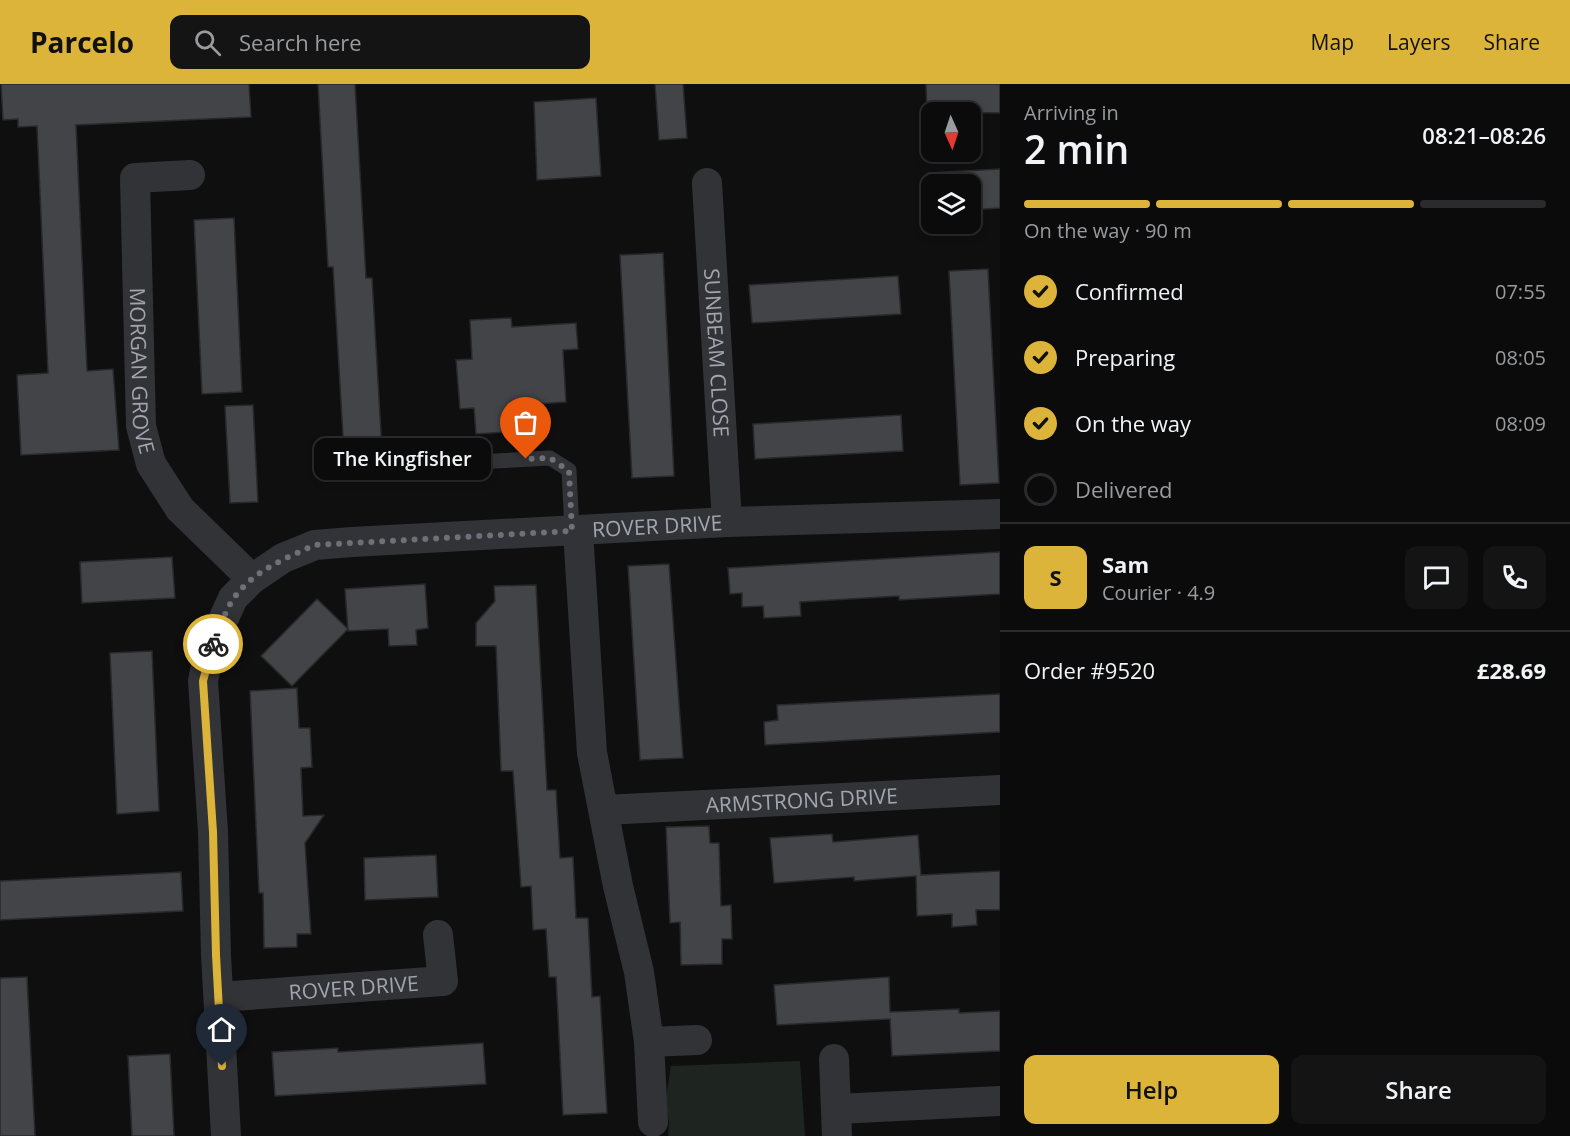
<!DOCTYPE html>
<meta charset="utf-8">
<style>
:root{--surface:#0b0b0c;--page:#141415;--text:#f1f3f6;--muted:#9a9b9d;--line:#2b2b2d;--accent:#ddb43a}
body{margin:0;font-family:"Open Sans",sans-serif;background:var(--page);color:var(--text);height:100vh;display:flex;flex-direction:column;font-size:22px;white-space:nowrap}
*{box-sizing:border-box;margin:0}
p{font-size:20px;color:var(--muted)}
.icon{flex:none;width:33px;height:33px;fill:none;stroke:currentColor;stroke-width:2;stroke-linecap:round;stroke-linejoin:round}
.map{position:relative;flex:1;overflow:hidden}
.side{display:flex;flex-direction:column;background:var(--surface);width:570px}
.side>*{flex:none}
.needle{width:39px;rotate:177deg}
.buttons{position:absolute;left:921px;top:18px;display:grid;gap:12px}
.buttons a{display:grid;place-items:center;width:60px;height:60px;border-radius:12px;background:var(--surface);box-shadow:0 3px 9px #0003,0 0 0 2px var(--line);font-size:30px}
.pin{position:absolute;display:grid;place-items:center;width:51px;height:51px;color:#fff;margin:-62px -26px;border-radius:50% 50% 50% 0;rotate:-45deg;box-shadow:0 0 6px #0007}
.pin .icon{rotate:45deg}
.courier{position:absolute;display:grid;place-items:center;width:60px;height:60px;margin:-30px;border:4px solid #ddb43a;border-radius:50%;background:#fff;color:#222;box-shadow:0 2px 8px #0007}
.bubble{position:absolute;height:42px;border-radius:12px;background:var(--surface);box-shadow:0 3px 9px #0003,0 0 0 2px var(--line);font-size:20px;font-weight:600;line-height:42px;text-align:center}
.overview em{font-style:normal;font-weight:600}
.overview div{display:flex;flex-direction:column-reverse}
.overview{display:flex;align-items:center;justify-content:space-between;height:102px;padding:0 24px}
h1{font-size:39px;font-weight:600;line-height:45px}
.bar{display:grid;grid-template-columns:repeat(4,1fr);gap:9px 6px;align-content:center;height:72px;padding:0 24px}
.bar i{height:8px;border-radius:4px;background:var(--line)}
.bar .on{background:var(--accent)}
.bar p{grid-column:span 4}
.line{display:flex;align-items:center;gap:15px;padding:0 24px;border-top:2px solid var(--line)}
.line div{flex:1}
.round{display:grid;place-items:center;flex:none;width:63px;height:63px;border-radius:12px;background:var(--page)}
ol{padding:0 24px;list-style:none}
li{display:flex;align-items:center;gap:18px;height:66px}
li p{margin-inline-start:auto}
li .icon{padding:6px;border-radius:50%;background:var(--accent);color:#111;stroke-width:4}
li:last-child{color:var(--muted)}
li i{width:33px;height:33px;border:3px solid var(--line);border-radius:50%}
.action{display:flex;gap:12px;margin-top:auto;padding:12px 24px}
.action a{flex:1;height:69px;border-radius:12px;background:var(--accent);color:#111;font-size:24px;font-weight:600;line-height:69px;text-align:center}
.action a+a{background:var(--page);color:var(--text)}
header{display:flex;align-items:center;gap:36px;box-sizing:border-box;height:84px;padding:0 30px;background:var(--accent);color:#111}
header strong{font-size:28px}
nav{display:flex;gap:33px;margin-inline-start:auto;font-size:21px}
.search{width:420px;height:54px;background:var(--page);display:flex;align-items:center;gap:15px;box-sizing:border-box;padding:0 21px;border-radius:12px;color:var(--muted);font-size:22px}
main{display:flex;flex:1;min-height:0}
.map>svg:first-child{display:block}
.green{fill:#1e241f}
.building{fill:#434448;stroke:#29292c;stroke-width:1.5}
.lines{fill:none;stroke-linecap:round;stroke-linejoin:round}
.service{stroke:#323337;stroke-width:15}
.minor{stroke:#323337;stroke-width:30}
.done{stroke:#6e7077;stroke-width:6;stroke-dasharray:0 10.8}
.route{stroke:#ddb43a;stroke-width:8}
.labels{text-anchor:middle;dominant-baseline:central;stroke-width:6;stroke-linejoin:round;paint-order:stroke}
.street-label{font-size:21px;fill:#a1a5af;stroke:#0a0a0b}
</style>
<header>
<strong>Parcelo</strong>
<div class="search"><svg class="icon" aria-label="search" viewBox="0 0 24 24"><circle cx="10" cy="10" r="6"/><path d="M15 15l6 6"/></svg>Search here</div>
<nav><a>Map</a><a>Layers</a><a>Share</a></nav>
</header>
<main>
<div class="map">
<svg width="1000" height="1052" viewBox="0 0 1000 1052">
<rect width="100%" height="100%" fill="#0f0f10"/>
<polygon class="green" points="800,977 805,1052 668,1052 669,1038 665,1019 671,982"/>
<g class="building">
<polygon points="1,0 249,0 251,33 76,41 87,287 113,285 119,366 21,371 17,291 48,289 37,42 18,43 18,35 3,36"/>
<polygon points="318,0 355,0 366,194 372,194 383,383 345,385 333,183 328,183"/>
<polygon points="655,0 683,0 687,54 659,56"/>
<polygon points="926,0 1000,0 1000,29 932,28 932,32 927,32"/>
<polygon points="596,14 601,92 537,96 534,18"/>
<polygon points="1000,85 1000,124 970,126 970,100 932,100 932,128 930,128 928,89"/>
<polygon points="234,134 242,308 202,310 194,136"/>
<polygon points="663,169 674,392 632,394 620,171"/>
<polygon points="988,185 999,399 960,401 949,187"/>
<polygon points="898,192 901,230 752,239 749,201"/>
<polygon points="511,234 512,243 576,239 578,265 563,266 566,318 537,320 539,346 476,350 474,324 460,325 456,276 472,275 470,236"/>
<polygon points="253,321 258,418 230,419 225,322"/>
<polygon points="901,331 903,367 755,375 753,340"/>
<polygon points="1000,468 1000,510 899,516 899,512 800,518 801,532 764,534 763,522 742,523 742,509 730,510 728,484"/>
<polygon points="172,473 175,514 82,519 80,478"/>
<polygon points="669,480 683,674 640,676 628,482"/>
<polygon points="425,500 428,544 416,546 417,561 389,562 388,545 348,547 345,505"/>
<polygon points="536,501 547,706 556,706 560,774 573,773 576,834 588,834 592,913 600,912 607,1029 563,1031 556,893 549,893 546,845 533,846 531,802 521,803 513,687 501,687 496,562 476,562 476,539 495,517 494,502"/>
<polygon points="317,515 348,545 292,602 261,572"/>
<polygon points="152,567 159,727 117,730 110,569"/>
<polygon points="297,604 299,644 310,644 312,683 301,684 303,732 324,731 305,759 311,850 297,850 297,863 264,864 263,809 259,809 250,607"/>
<polygon points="1000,610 1000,648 765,661 764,638 778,636 777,621"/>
<polygon points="709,742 710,759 719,759 721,822 731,821 732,855 722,855 722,880 681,881 680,838 670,839 666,743"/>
<polygon points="832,750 833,758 918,751 921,791 1000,787 1000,826 976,826 977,841 952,843 952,830 917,832 916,792 854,797 854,793 774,799 770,754"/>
<polygon points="436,771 438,813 365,816 364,774"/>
<polygon points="181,788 183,827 0,836 0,797"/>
<polygon points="27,893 35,1052 0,1052 0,894"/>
<polygon points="889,893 890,928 959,925 959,929 1000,927 1000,967 892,972 890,935 777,941 774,901"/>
<polygon points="483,959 486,1000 275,1012 272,968 338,964 338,968"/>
<polygon points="170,970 174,1052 132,1052 128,972"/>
</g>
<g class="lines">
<polyline class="service" points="457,379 550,374 569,386 572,447"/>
<g class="minor">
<path id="s1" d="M190,91L135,94L141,342L151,380L180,425L252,495"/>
<path id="s2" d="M707,99L727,438"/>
<polyline points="578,447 592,669 618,802 639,888 649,958 653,1038"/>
<path id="s3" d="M604,726L1000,706"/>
<path id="s4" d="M219,913L443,897L438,851"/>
<polyline points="649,958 697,956"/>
<polyline points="834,975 837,1052"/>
<polyline points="837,1025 1000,1017"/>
<path id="s5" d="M226,1052L216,871L213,748L203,597L209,567L233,514L252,495L283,474L315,461L352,458L727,438L1000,430"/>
</g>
</g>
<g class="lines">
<path class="done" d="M213,560C220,545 225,526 234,514C253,487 286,474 315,461L572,447L569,387L550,374L526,375"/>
<polyline class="route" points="213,560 203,597 213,748 216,871 222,982"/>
</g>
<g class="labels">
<g class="street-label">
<text stroke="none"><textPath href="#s2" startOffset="170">SUNBEAM CLOSE</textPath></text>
<text stroke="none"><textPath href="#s1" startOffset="248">MORGAN GROVE</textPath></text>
<text stroke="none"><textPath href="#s5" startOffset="986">ROVER DRIVE</textPath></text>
<text stroke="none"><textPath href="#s3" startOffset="198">ARMSTRONG DRIVE</textPath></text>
<text stroke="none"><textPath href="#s4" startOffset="135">ROVER DRIVE</textPath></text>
</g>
</g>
</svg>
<div class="buttons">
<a><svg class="needle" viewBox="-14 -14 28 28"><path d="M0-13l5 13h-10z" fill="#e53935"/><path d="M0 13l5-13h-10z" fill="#9a9b9d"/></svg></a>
<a><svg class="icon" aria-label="layers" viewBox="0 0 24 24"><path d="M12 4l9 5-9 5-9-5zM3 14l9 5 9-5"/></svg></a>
</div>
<div class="pin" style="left:526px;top:375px;background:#ea580c"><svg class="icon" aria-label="bag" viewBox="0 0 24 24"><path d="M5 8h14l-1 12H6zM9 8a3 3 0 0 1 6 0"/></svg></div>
<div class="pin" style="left:222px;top:982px;background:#1f2937"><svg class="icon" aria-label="home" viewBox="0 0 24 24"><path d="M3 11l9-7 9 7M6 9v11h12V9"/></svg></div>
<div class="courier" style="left:213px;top:560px"><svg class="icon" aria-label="bike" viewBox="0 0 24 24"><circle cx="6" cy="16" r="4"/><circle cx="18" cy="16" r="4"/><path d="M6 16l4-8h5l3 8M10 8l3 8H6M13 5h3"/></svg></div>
<div class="bubble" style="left:314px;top:354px;width:177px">The Kingfisher</div>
</div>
<section class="side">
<div class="overview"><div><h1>2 min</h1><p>Arriving in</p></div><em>08:21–08:26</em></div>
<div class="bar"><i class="on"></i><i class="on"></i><i class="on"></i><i></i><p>On the way · 90 m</p></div>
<ol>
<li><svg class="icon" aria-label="check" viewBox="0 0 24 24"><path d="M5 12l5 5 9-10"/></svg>Confirmed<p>07:55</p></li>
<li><svg class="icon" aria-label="check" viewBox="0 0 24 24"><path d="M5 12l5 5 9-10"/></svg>Preparing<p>08:05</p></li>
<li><svg class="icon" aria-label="check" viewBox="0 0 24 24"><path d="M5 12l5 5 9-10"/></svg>On the way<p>08:09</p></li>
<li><i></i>Delivered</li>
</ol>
<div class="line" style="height:108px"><b class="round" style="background:var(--accent);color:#111">S</b><div><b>Sam</b><p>Courier · 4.9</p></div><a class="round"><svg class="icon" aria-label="chat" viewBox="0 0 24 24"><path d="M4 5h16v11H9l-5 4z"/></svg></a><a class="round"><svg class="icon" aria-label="phone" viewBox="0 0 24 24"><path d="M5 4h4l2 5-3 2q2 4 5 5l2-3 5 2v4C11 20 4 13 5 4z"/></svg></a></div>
<div class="line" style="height:78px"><div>Order #9520</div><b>£28.69</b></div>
<div class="action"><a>Help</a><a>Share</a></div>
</section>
</main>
